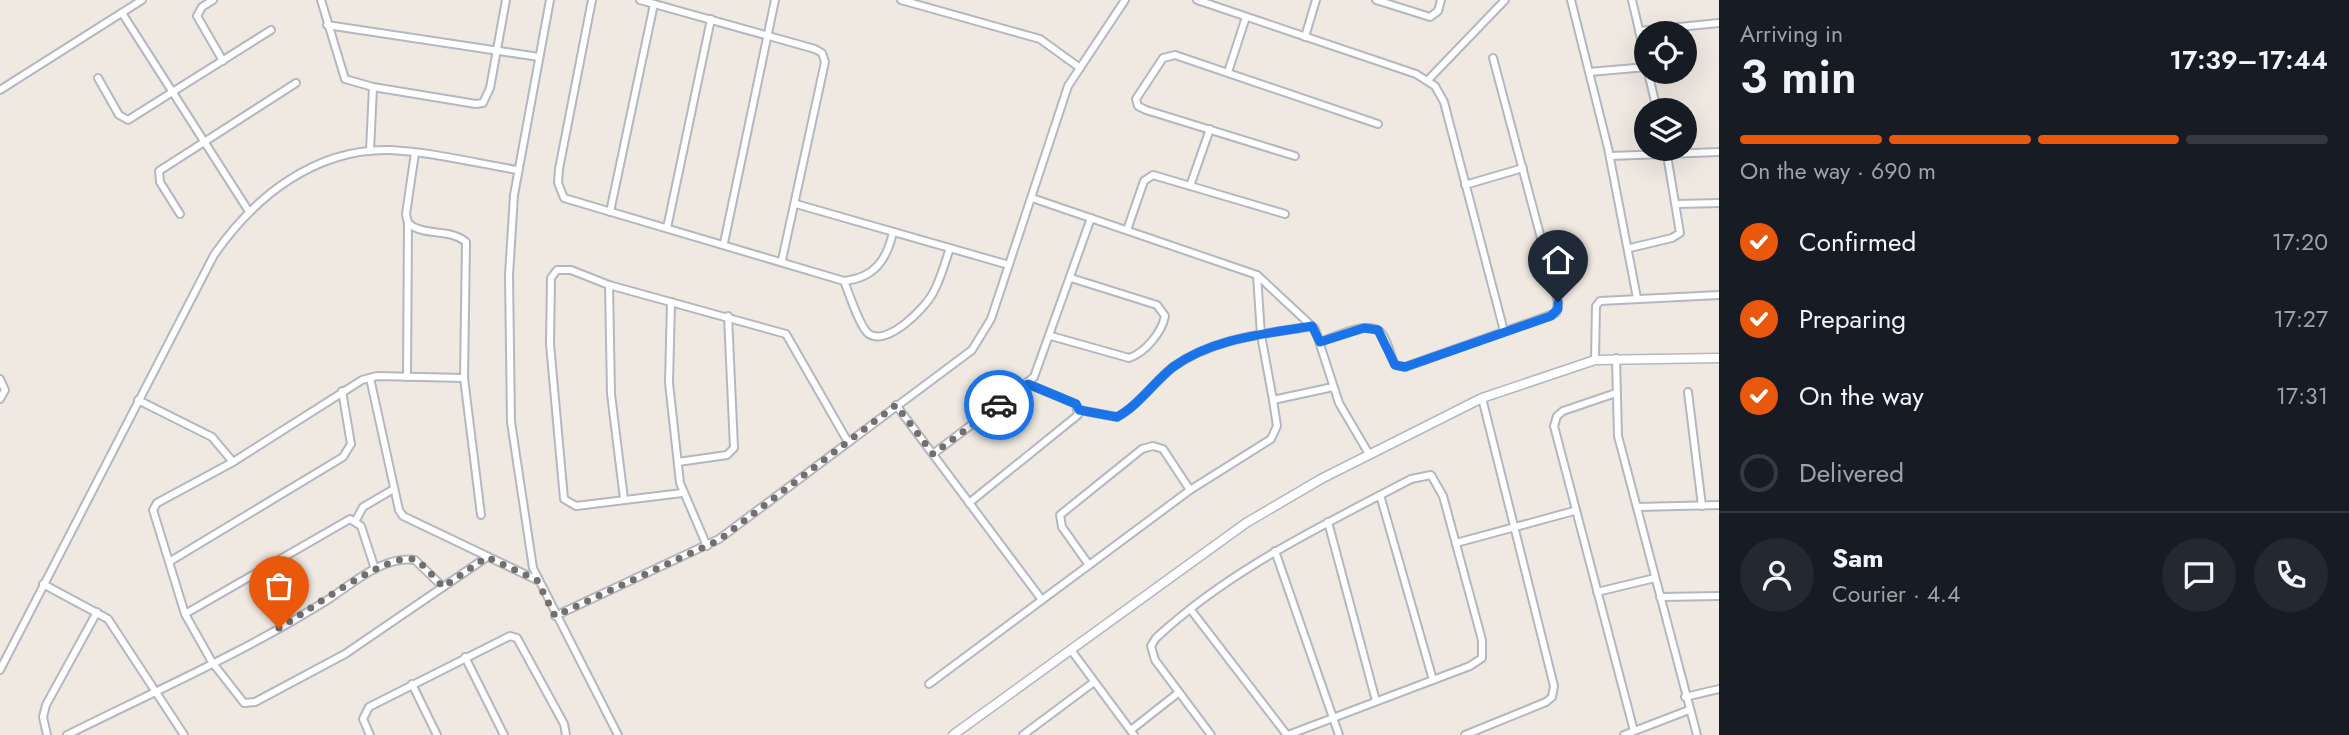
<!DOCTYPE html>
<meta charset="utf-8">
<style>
:root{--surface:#171b24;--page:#242831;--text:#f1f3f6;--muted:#9ea1a6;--line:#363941;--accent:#ea580c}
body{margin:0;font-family:Jost,sans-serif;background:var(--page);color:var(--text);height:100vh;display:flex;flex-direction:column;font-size:26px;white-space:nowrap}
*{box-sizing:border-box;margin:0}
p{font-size:23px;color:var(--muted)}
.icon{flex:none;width:38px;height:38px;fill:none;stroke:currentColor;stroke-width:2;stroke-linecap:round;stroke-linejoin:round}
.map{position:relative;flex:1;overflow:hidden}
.drawer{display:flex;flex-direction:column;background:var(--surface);width:630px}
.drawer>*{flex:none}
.tools{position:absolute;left:1634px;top:21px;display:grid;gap:14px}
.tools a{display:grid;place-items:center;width:63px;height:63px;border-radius:50%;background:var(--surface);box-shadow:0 7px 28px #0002;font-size:35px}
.pin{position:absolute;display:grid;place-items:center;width:60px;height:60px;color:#fff;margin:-72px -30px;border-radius:50% 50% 50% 0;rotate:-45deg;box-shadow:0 0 7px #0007}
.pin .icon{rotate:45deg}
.courier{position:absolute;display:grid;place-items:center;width:70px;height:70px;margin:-35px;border:5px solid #1a73e8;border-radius:50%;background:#fff;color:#222;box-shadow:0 2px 9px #0007}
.overview em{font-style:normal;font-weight:600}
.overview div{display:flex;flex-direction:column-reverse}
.overview{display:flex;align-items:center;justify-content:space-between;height:119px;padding:0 21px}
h1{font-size:46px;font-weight:600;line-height:52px}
.bar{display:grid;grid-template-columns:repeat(4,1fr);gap:10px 7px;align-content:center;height:84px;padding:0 21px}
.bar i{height:9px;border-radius:5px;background:var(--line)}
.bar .current{background:var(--accent)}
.bar p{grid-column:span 4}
.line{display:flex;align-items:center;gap:18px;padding:0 21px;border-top:2px solid var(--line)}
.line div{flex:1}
.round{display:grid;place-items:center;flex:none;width:74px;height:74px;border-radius:37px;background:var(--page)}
ol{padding:0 21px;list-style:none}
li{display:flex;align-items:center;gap:21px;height:77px}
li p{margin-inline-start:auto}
li .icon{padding:7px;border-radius:50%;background:var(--accent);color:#fff;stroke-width:4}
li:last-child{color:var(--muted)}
li i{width:38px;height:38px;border:4px solid var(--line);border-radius:50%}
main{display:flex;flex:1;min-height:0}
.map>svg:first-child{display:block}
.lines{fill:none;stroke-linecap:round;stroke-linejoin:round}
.minor-casing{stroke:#b4b7c1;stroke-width:10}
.tertiary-casing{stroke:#b4b7c1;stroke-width:11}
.minor{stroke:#fff;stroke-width:6}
.tertiary{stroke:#fff;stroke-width:8}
.done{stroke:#726f6d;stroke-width:7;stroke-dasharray:0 12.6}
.route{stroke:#1a73e8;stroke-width:9}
</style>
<main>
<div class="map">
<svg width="1719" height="735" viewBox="0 0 1719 735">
<rect width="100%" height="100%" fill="#efe9e1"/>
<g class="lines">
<g class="minor-casing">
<g id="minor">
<polyline points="213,0 202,7 197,16 223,61"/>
<polyline points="321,0 345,79 373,87 476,104 483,103 490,88 506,0"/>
<polyline points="550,0 514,195 509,275 511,422 533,568 618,735"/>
<path d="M592,0L559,169L558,183L564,198L844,281C849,293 860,328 869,334C888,346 925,308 933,293C941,279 945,262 950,248"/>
<polyline points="640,0 815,49 822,53 825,62 782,260"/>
<polyline points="901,0 1040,39 1080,68"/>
<polyline points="1197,0 1416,74 1435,86 1444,102 1504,331"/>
<polyline points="1376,0 1430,17 1438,11 1441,0"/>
<polyline points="1571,0 1608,148 1637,298"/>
<polyline points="1632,0 1647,64"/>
<polyline points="122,13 248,210"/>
<polyline points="327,25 539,57"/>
<polyline points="1639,31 1719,23"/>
<polyline points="1305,37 1316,0"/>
<polyline points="1228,72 1246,17"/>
<polyline points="1589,72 1647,67"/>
<polyline points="1648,72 1657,110"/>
<polyline points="98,78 119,115 128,120 271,30"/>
<polyline points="1428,80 1505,0"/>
<polyline points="0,90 142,0"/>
<polyline points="370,151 373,87"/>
<path d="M415,153L406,214L408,223C424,237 450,228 466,242L464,378L481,515"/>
<polyline points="1295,156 1146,110 1138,106 1136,99 1163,58 1175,55 1378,124"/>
<polyline points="1610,156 1719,152"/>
<polyline points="1465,185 1523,168"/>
<polyline points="1190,186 1210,129"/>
<polyline points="1032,198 1257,275 1315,329 1339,403 1369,454"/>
<polyline points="796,204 1009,265"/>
<polyline points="1678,204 1719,203"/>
<polyline points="610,212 654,4"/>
<polyline points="180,214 160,182 159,171 296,83"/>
<polyline points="667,228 711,19"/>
<polyline points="1127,230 1144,181 1153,175 1285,214"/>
<polyline points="724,243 775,0"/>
<polyline points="1630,248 1672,238 1680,233 1666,149"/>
<polyline points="1257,275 1261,335 1273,400"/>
<path d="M844,281C874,278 887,260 893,232"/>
<polyline points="609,285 611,394 624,499"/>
<polyline points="671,302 669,383 680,483 707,546"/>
<path d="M1051,336L1129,358C1145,353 1162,332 1165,316L1157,305L1071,278"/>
<path d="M1320,342C1335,337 1371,318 1382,334C1389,343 1390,355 1395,365L1405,367L1556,313L1558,302L1493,58"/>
<polyline points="1616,358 1618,436 1697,735"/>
<polyline points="1595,360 1596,306 1600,301 1719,295"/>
<polyline points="407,377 408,223"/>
<polyline points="370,378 399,510 403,516 537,580"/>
<polyline points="0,379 5,390 0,399"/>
<polyline points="1688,392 1702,506"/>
<polyline points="1616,393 1563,411 1557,416 1554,426 1634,731"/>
<polyline points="138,400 212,437 233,462"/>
<polyline points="896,405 1042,600"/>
<path d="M1079,410L1117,417C1138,406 1154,382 1173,367C1213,338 1265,334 1312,326"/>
<polyline points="933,454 1034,377 1091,218"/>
<polyline points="678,462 727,455 734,448 728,316"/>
<polyline points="682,493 576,506 564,499 550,344 551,278 557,270 571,270 609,285 786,334 848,442"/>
<polyline points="1380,495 1433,680"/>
<polyline points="969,503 1078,415 1076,404 1028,384"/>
<polyline points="1637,507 1719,505"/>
<polyline points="356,520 363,507 392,490"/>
<polyline points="1328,522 1376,701"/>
<polyline points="1456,543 1574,511"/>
<polyline points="1275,551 1339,735"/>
<polyline points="169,562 343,457 351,444 342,391"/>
<polyline points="1089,565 1062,527 1060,515 1142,449 1153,446 1163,449 1190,490"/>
<polyline points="43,584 108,619 184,735"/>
<polyline points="443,587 487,557"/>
<polyline points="1597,592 1655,578"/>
<polyline points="1660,597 1719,596"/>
<polyline points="1191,610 1287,735"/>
<polyline points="185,614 350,519 361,526 375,569"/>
<polyline points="555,616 719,539 972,350 991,319 1068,86 1125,0"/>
<polyline points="1071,650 1134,735"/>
<polyline points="465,657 504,735"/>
<path d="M0,670L214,255C254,197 315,148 390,150C432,152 475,163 517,170"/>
<polyline points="412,684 437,735"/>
<polyline points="929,684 1190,490 1271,439 1277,426 1273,400 1333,387"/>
<polyline points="1685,697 1719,689"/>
<polyline points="1131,730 1178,693"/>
<polyline points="47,735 43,717 46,705 97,612"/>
<path d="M67,735C155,691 247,651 329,599C353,583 384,555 415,560L443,587L345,654L255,702L244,703L212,662L185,614L153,510L157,503L233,462L362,380L377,376L464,378"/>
<polyline points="370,735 363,719 369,707 510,636 517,638 564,724 566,735"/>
<polyline points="1023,735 1094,682"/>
<path d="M1211,735L1155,660L1151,646L1156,638C1230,569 1322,526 1411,479L1431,475L1443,496L1482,640V658L1470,666L1288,735"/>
<polyline points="1465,735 1546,702 1552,697 1554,686 1482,398"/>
<polyline points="1624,735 1689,710"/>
</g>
</g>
<g class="tertiary-casing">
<polyline id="tertiary" points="953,735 1246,523 1321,479 1482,398 1595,360 1719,358"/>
</g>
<use href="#minor" class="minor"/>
<use href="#tertiary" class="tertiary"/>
</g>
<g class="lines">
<path class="done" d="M279,628C303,615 391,549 415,560C425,565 435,579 443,587L487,557L537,580L555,616L719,540L896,405L933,454L999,405"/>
<path class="route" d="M999,405L1028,384L1076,404L1079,410L1117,417C1138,406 1154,382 1173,367C1213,338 1265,334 1312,326L1320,342L1364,328L1378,330L1395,365L1405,367L1551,316L1558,309V302"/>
</g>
</svg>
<div class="tools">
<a><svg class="icon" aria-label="locate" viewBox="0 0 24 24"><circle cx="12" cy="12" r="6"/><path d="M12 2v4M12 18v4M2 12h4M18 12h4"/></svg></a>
<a><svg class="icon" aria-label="layers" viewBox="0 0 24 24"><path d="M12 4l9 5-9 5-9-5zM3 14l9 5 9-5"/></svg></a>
</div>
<div class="pin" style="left:279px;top:628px;background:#ea580c"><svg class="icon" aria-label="bag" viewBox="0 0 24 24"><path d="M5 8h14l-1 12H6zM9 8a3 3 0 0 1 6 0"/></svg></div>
<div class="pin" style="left:1558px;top:302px;background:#1f2937"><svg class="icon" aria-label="home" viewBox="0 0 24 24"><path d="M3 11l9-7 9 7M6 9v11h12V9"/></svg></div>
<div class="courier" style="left:999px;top:405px"><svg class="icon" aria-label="car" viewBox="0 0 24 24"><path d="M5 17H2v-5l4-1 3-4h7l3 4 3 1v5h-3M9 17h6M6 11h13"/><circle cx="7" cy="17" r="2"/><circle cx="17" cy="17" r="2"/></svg></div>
</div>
<section class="drawer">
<div class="overview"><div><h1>3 min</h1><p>Arriving in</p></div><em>17:39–17:44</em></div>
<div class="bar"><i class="current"></i><i class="current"></i><i class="current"></i><i></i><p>On the way · 690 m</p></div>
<ol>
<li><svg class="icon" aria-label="check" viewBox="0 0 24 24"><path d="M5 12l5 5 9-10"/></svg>Confirmed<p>17:20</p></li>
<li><svg class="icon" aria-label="check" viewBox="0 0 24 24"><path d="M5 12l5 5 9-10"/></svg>Preparing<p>17:27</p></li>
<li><svg class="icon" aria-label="check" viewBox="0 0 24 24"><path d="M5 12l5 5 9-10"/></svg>On the way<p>17:31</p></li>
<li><i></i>Delivered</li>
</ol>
<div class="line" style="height:126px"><a class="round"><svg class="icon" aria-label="person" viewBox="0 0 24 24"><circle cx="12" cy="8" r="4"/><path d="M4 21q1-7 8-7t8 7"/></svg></a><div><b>Sam</b><p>Courier · 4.4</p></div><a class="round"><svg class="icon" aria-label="chat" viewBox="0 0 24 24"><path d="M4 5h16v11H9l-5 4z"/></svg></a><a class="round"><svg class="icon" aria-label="phone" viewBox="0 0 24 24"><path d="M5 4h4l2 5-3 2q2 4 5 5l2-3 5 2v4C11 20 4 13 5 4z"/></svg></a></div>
</section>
</main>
